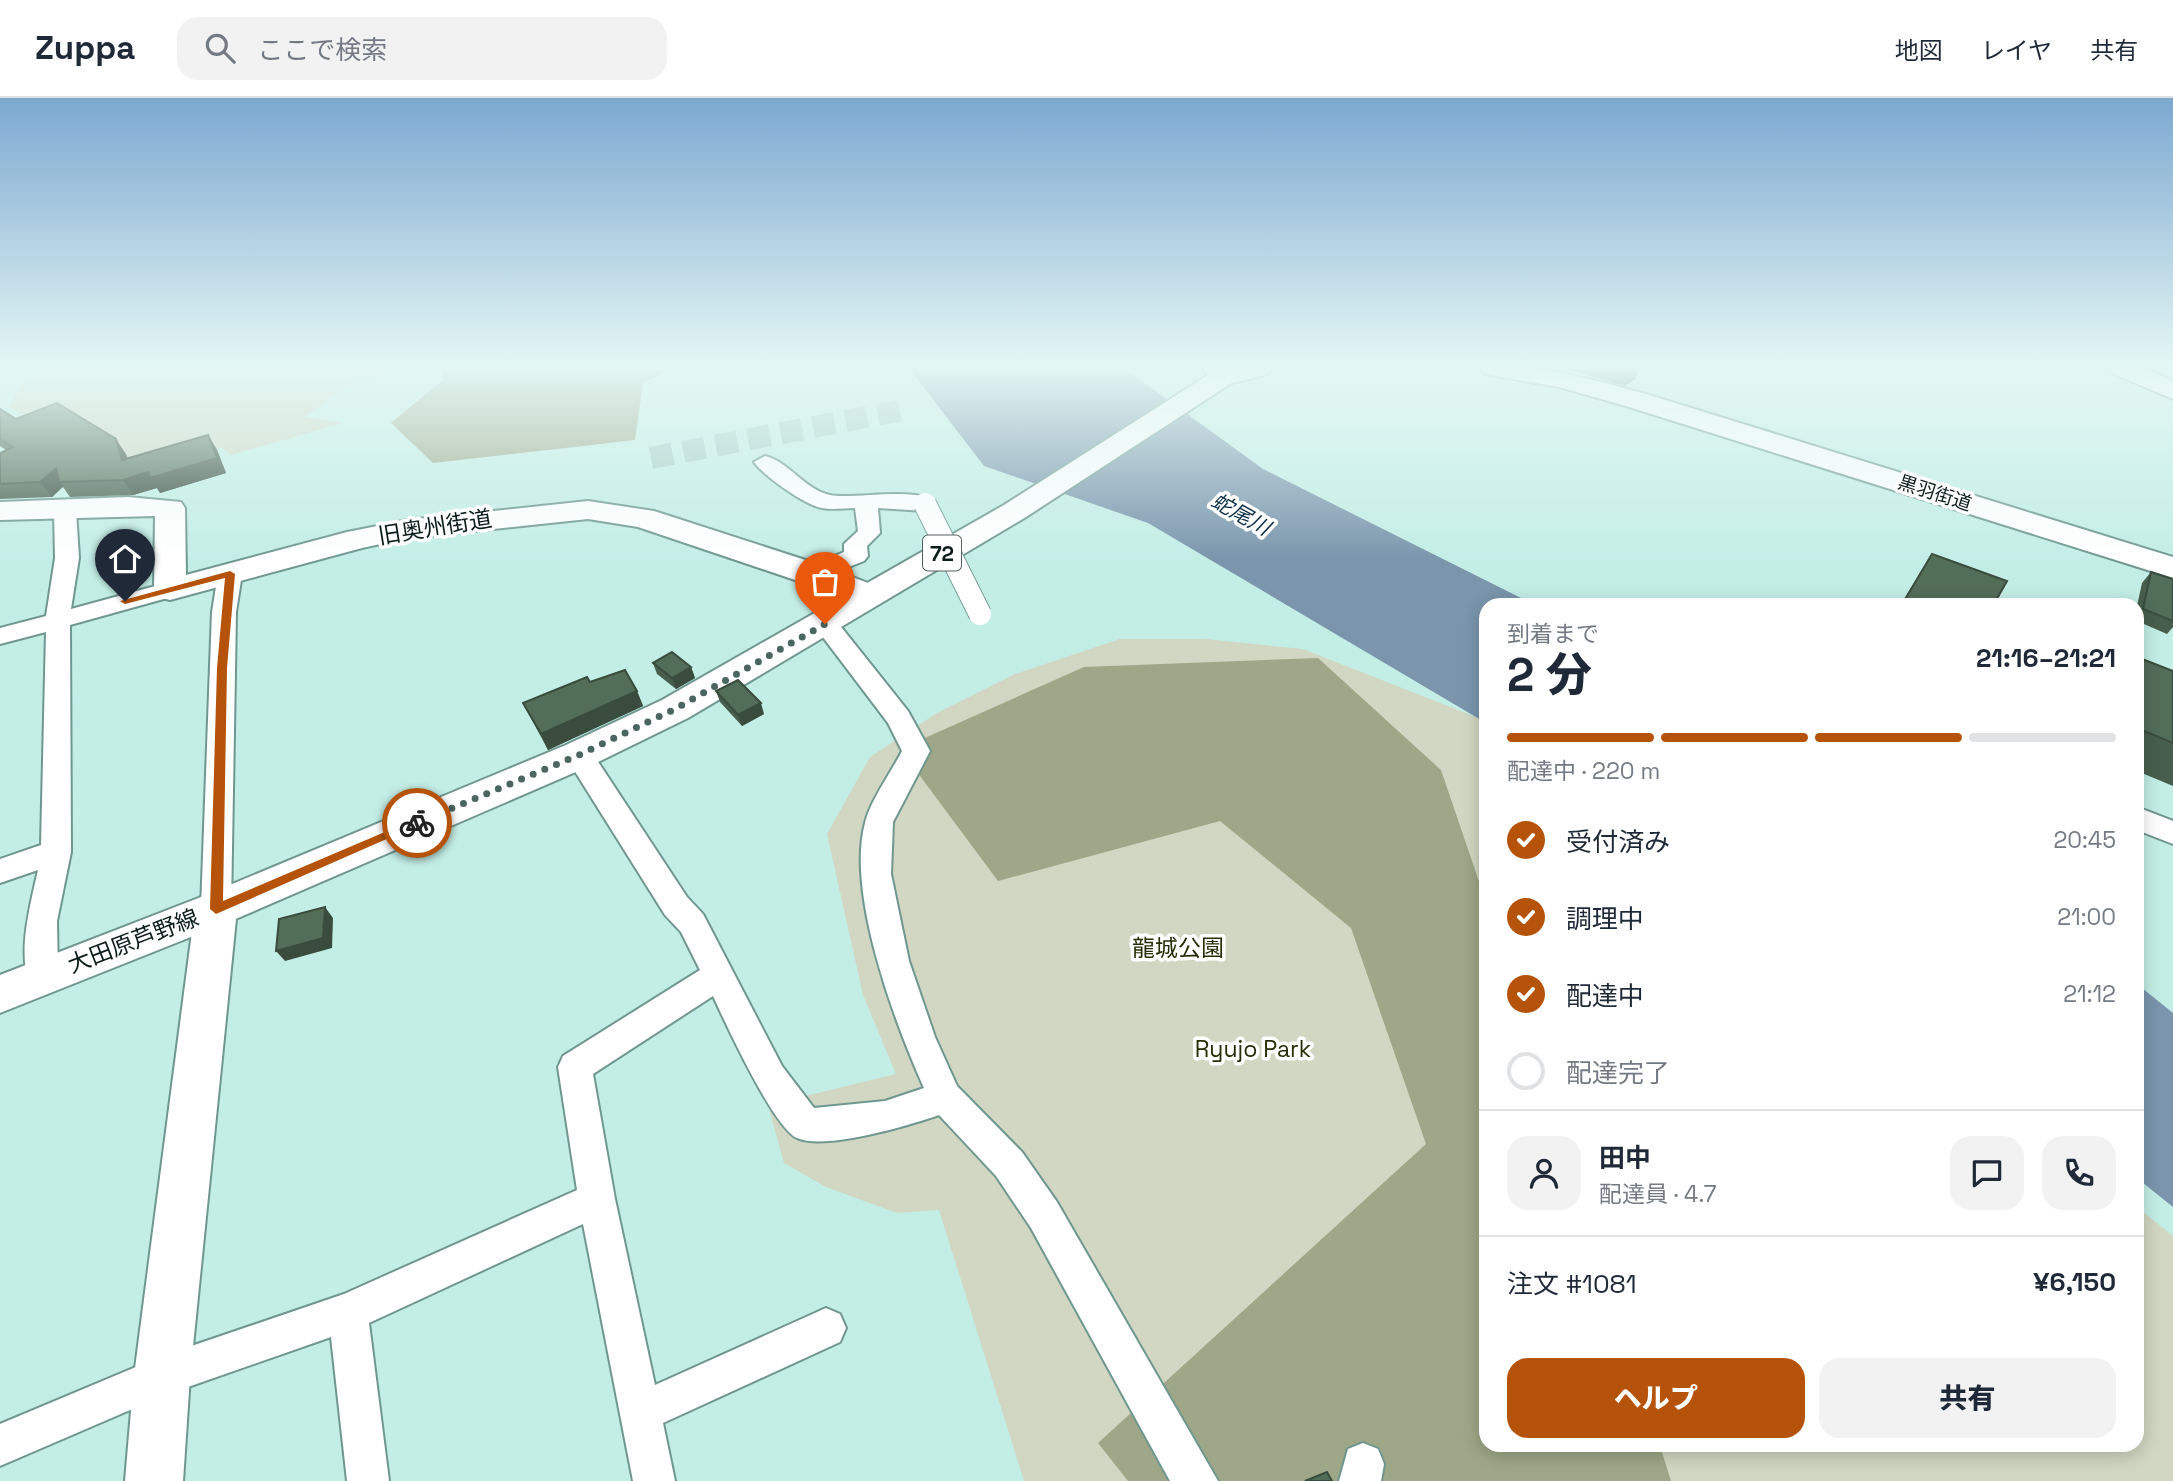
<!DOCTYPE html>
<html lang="ja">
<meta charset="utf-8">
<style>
:root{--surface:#fff;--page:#f2f2f3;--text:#1f2937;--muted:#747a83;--line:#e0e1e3;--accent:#b45309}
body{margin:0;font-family:"Space Grotesk","Noto Sans JP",sans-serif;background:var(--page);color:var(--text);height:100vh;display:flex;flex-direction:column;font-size:26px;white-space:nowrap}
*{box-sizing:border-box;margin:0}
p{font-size:23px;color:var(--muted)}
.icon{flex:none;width:38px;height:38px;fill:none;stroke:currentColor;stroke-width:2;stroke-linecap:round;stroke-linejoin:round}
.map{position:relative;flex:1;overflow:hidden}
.drawer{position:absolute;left:1479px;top:500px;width:665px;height:854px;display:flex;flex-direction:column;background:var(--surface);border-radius:21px;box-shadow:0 4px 18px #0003}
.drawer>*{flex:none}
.pin{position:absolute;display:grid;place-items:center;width:60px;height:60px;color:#fff;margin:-72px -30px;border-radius:50% 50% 50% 0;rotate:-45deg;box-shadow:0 0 7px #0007}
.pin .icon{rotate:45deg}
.courier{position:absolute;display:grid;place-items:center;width:70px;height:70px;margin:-35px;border:5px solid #b45309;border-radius:50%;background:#fff;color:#222;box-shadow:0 2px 9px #0007}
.headline em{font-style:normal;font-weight:800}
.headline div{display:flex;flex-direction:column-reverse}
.headline{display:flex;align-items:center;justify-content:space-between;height:119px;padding:0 28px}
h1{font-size:46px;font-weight:800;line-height:52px}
.bar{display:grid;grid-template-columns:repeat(4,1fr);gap:10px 7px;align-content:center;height:84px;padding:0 28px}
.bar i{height:9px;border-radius:5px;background:var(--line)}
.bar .current{background:var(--accent)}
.bar p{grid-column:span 4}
.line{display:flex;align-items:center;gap:18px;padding:0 28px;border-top:2px solid var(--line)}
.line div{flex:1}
.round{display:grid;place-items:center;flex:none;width:74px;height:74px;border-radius:21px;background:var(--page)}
ol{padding:0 28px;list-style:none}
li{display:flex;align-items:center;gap:21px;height:77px}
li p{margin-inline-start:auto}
li .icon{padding:7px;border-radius:50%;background:var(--accent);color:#fff;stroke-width:4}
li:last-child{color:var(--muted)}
li i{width:38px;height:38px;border:4px solid var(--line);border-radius:50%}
.cta{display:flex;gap:14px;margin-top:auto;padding:14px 28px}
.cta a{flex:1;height:80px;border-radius:21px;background:var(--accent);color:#fff;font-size:28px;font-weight:800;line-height:80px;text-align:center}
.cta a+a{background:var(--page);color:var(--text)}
header{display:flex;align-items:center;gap:42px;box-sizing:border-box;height:98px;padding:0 35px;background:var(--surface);border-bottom:2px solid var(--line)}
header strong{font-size:33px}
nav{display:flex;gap:38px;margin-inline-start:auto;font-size:24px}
.search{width:490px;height:63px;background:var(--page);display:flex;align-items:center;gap:18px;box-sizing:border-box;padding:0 24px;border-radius:21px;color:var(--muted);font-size:26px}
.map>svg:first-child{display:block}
.green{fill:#d1d7c2}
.forest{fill:#9ea787}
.water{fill:#7a95ac}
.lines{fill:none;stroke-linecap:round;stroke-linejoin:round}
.street-tunnel{stroke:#a7cec7;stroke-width:22;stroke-dasharray:22 11;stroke-linecap:butt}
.street-casing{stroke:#6f9790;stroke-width:4}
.secondary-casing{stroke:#6f9790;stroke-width:4}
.primary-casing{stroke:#6f9790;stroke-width:4}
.street{fill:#fff;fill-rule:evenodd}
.secondary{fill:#fff;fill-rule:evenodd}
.primary{fill:#fff;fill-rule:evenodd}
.street-bridge-casing{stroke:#6f9790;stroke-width:24;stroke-linecap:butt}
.street-bridge{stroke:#fff;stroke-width:22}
.wall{fill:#475e4c}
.shaded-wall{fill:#394c3e}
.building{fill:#526d58;stroke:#394c3e;stroke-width:2}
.route{fill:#b45309}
.done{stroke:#4b6661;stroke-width:7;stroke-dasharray:0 12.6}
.labels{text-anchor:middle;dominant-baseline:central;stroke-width:7;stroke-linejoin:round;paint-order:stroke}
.far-street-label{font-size:19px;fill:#0b1c19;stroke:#fff}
.far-water-label{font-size:21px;font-style:italic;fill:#0a2d47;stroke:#fff}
.shield{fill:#fff;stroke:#54605e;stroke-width:2}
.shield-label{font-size:21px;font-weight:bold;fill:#0b1c19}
.street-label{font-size:23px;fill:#0b1c19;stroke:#fff}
.park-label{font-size:23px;fill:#262e06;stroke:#fff}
</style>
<header>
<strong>Zuppa</strong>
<div class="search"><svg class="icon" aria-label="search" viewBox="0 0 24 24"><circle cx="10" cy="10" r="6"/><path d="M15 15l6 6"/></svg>ここで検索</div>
<nav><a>地図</a><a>レイヤ</a><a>共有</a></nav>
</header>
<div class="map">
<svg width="2173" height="1383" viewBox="0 0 2173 1383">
<rect width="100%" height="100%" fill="#c3eee6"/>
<g class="green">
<polygon points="42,270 395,270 386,276 351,285 305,319 343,325 231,357 221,349 139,372 8,309 25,282"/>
<polygon points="1120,541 1205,541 1303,551 1486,623 1486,1348 2137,1348 2137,1109 2173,1138 2173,1383 1024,1383 939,1112 897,1115 826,1089 784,1065 768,1007 896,976 863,897 827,736 870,659 937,615 1015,576"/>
</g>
<g class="forest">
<polygon points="440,270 675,270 643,285 635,342 433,365 391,325 443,282"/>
<polygon points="1318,560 1441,672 1486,804 1486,1348 1660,1348 1671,1383 1128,1383 1098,1345 1426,1046 1351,830 1220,723 998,783 900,651 1084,569"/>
</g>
<g class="water">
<polygon points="909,270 1124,270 1263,371 1535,507 1486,508 1486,625 1148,425 984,368"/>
<polygon points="2137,886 2173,915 2173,1109 2137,1080"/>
</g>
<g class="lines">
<polyline class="street-tunnel" points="651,360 908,311"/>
<g class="street-casing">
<g id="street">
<path d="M765,358C788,363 805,392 830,397C852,402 923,387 936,406L925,413L878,410L880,435L867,448L868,458L864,463L821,480H805L801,475L805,470L844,454V446L858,433L855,410C845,410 833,412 822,410C805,407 764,378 754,364Z"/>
<path d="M65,406L76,413L79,460L71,511L170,484L178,487L182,492L178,497L70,527L71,754L57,823L58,878L53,888L42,892L31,888C16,858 31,804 38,772L0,785V761L41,747L46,534L0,546V530L46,518L55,460L54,413Z"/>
<polygon points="230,469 238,471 242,476 236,514 231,811 227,820 216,823 205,820 201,811 212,514 218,476 222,471"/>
<path d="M825,518L834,520L908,613L930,653L893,724L891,776L909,863L935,939L957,988L1022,1054L1057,1104L1218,1383H1170L1031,1130L996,1078L939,1017C910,1027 825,1053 797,1040C773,1029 726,926 713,898L593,976L615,1101L655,1287L826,1210L840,1216L846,1230L840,1244L663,1325L675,1383H633L583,1126L369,1225L389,1383H347L331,1239L165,1297L0,1368V1326L162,1258L344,1196L577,1092L558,969L563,958L700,872L681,834L665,817L569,664L565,657L569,650L579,647L589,650L687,799L703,816L782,968L814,1010L885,1003L924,990C895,925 846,795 865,725C870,703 892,673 902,653L888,625L813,526L816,520Z"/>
<polygon points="2137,709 2173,723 2173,746 2137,732"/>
<polygon points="1363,1345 1378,1351 1384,1366 1381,1383 1339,1383 1348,1351"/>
</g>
</g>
<g class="secondary-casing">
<g id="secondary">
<path d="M1225,270H1272L1268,276C1251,280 1232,288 1215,284L1211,278L1215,272Z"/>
<path d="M1480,270C1541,266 1588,280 1646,296L2173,459V480L1626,308L1559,289L1484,276Z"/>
<polygon points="2110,270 2144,270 2173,283 2173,301 2114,276"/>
<polygon points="128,399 181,404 185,410 186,477 347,434 408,422 588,403 654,413 824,468 881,490 885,497 881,504 869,507 638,429 588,421 408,440 362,450 170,502 158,499 154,492 155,418 0,422 0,404"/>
<polygon points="216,794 231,799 237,811 190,1278 183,1383 125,1383 134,1278 195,811 201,799"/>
</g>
</g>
<g class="primary-casing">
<polygon id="primary" points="1203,270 1231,270 1237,278 1233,284 1026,419 688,620 592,667 231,823 0,915 0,877 201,799 566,647 662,602 1004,407 1208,277"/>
</g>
<use href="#street" class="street"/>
<use href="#secondary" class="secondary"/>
<use href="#primary" class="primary"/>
<g class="street-bridge-casing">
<polyline id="street-bridge" points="925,406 980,516"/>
</g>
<use href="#street-bridge" class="street-bridge"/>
</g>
<g class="wall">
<polygon points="1562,270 1634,270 1635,281 1625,288"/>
<polygon points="0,311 16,321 126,356 127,360 208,337 217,352 226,375 160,395 157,390 133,397 70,399 63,389 52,399 0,401 0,355 6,352 0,348"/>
<polygon points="1932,456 1994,506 1999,508 1900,508"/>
<polygon points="2151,474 2173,481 2173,529 2167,536 2137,523 2137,508 2142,485"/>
<polygon points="2137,559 2173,573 2173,688 2137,673"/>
<polygon points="653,565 691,569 695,580 676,591 657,576"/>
<polygon points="590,584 637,593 643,608 548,652 523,605"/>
<polygon points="716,593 764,616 742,628 720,604"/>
</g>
<g class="shaded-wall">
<polygon points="1639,273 1635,281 1625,288 1628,279"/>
<polygon points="208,337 217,352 226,375 160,395 157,390 133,397 123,382"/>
<polygon points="116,341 126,356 133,377 122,362"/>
<polygon points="56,370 59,384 63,388 52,399 40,384"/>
<polygon points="691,569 695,580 676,591 672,580"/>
<polygon points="637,593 643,608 548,652 541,636"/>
<polygon points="761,605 764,616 742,628 738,617"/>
<polygon points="325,809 333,820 332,850 285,863 276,853"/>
</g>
<g class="building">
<polygon points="1596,270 1634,270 1639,273 1628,279"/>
<polygon points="57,305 116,341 122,362 208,337 217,360 150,380 148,374 123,382 59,384 56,370 40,384 0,386 0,355 13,349 0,341 0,311 16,321"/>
<polygon points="1932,456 2007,483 1994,506 1999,508 1901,508"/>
<polygon points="2151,474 2173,481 2173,523 2143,511"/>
<polygon points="672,554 691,569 672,580 653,565"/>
<polygon points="2137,559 2173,573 2173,645 2137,630"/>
<polygon points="625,572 637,593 541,636 523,605 587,579 590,584"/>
<polygon points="738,582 761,605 738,617 716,593"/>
<polygon points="325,809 323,840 276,853 279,821"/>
<polygon points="1327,1374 1332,1383 1305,1383"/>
</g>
<linearGradient id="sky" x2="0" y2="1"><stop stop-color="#7ca8d0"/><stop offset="0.58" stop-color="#e4f7f4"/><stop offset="1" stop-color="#e4f7f4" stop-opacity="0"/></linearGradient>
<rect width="2173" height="463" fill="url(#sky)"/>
<polygon class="route" points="230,473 235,476 227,570 223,803 413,722 417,720 423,725 216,816 210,811 217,570 225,480 125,506 120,503"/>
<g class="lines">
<polyline class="done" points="417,725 579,657 675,611 825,526"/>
</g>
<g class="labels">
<g class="far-street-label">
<text transform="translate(1935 395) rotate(18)">黒羽街道</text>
</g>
<g class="far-water-label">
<text transform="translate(1241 416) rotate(29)">蛇尾川</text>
</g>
<rect class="shield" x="923" y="437.5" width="38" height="35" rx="5"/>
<g class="shield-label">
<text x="942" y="455">72</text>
</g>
<g class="street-label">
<text transform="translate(435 429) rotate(-9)">旧奥州街道</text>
<text transform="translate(133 843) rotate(-21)">大田原芦野線</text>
</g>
<g class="park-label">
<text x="1178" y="850">龍城公園</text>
<text x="1253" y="951">Ryujo Park</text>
</g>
</g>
</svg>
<div class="pin" style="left:825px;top:526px;background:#ea580c"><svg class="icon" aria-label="bag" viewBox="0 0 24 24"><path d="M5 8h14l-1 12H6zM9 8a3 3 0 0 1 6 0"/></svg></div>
<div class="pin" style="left:125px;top:503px;background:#1f2937"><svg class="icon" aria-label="home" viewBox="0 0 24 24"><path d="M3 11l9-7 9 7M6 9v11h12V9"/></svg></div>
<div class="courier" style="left:417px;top:725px"><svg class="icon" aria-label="bike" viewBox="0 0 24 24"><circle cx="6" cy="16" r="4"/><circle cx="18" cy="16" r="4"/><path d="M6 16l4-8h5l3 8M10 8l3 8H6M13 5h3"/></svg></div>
<section class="drawer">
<div class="headline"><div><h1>2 分</h1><p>到着まで</p></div><em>21:16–21:21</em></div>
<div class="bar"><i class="current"></i><i class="current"></i><i class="current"></i><i></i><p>配達中 · 220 m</p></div>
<ol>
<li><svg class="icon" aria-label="check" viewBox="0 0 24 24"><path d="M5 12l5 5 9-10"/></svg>受付済み<p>20:45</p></li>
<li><svg class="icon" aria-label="check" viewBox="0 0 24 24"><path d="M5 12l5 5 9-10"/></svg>調理中<p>21:00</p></li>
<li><svg class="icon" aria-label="check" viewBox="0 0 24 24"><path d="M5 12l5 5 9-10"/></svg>配達中<p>21:12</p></li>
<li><i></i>配達完了</li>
</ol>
<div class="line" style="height:126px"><a class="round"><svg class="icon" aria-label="person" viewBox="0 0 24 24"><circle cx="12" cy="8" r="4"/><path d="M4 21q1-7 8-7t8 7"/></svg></a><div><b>田中</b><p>配達員 · 4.7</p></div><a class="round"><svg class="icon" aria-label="chat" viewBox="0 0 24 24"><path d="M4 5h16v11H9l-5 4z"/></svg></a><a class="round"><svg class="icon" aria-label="phone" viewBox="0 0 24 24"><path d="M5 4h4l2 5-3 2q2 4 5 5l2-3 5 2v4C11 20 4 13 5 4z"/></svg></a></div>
<div class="line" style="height:91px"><div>注文 #1081</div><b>¥6,150</b></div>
<div class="cta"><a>ヘルプ</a><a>共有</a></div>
</section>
</div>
